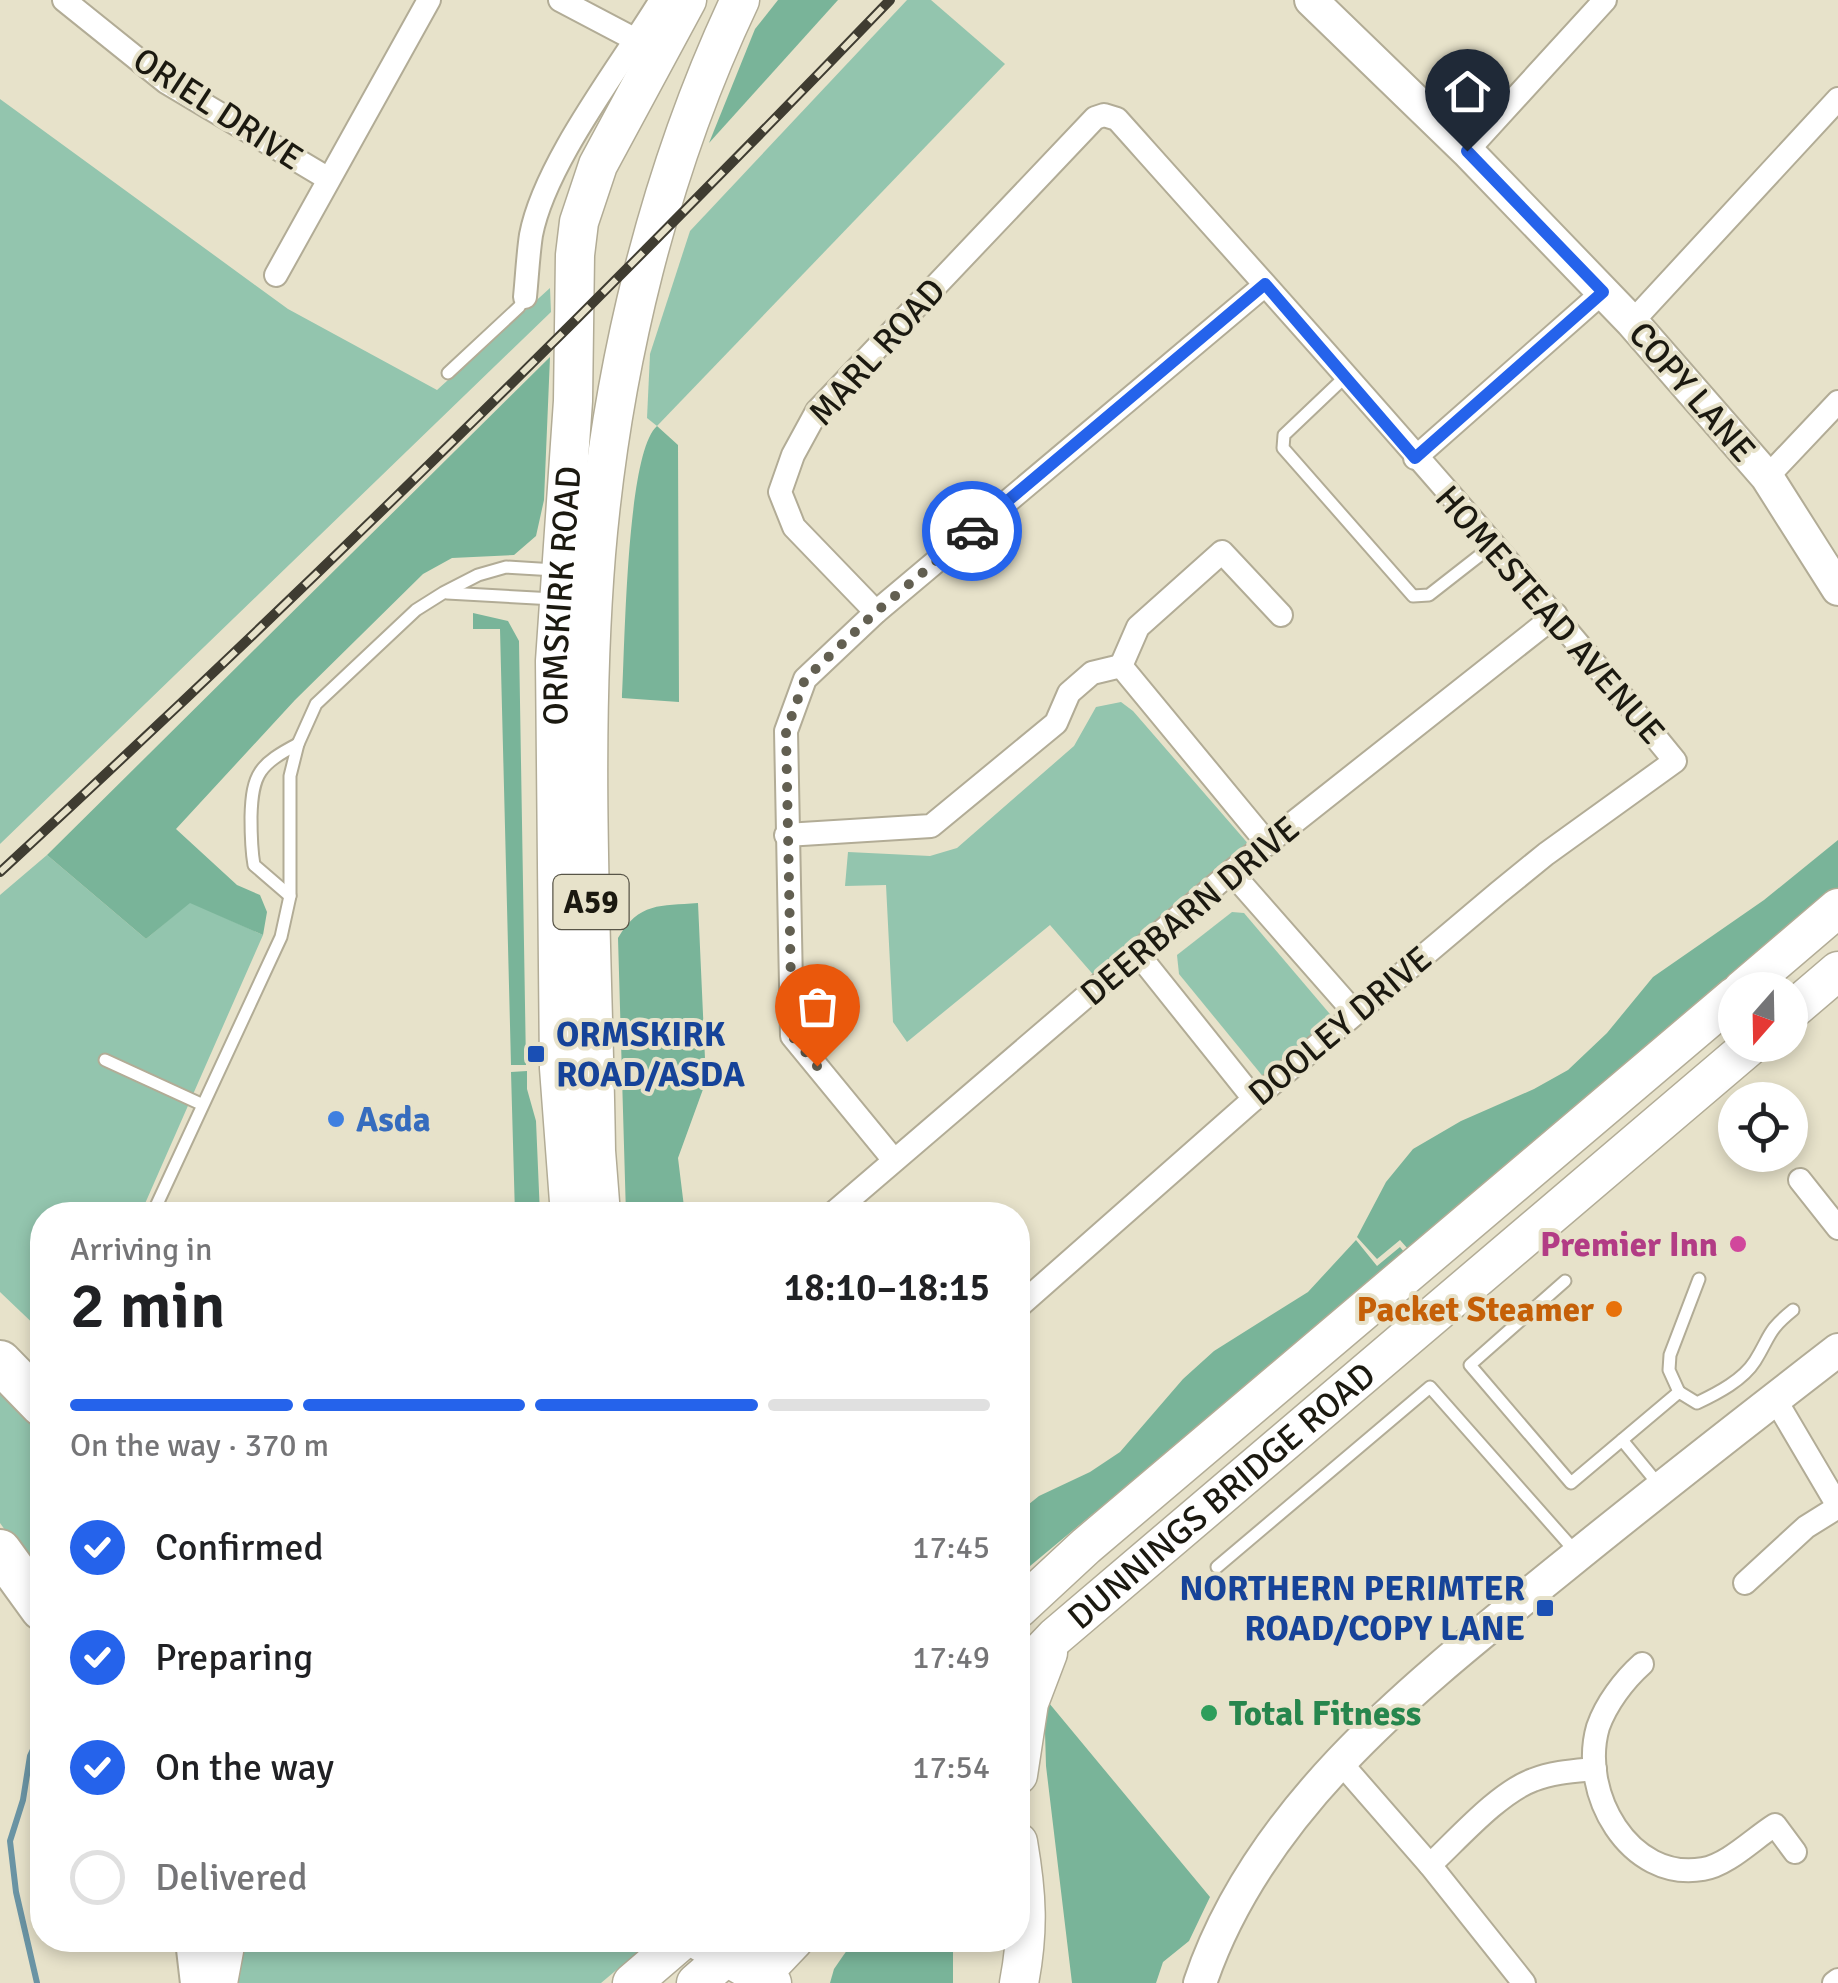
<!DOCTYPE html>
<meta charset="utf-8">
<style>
:root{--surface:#fff;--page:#f6f6f6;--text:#202124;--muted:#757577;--line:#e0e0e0;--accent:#2563eb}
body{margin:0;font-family:Signika,sans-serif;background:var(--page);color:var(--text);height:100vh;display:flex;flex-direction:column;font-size:38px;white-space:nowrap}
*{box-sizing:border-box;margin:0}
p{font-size:32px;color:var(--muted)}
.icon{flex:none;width:55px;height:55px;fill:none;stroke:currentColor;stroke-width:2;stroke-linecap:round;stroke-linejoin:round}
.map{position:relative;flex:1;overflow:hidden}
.side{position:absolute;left:30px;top:1202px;width:1000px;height:750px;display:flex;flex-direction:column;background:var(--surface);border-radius:40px;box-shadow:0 5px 15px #0003}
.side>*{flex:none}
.needle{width:65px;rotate:200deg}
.buttons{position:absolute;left:1718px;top:972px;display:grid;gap:20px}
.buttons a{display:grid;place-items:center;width:90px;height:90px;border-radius:50%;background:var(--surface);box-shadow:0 5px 15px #0003;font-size:50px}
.pin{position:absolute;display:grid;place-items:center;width:85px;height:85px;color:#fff;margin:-102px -42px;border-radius:50% 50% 50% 0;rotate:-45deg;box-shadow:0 0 10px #0007}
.pin .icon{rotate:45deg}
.courier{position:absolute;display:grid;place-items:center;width:100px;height:100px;margin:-50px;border:8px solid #2563eb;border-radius:50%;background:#fff;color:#222;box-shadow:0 2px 12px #0007}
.headline em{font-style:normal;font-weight:600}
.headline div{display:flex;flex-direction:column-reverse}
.headline{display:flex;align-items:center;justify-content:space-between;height:170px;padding:0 40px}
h1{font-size:65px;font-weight:600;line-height:75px}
.bar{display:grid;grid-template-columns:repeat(4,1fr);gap:15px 10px;align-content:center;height:120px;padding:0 40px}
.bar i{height:12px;border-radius:8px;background:var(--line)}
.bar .on{background:var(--accent)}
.bar p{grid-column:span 4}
ol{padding:0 40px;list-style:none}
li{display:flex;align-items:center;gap:30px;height:110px}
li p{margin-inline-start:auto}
li .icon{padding:10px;border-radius:50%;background:var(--accent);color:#fff;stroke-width:4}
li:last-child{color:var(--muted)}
li i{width:55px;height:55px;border:5px solid var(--line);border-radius:50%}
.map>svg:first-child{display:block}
.green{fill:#93c5ae}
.forest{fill:#79b499}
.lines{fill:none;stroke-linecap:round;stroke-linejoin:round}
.stream{stroke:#6a94a4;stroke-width:6}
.service-casing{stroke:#b2ac96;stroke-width:15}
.minor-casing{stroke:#b2ac96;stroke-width:26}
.secondary-casing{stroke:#b2ac96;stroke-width:36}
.trunk-casing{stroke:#b2ac96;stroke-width:41}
.motorway-casing{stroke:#b2ac96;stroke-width:46}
.service{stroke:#fff;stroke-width:11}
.minor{stroke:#fff;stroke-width:22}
.secondary{stroke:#fff;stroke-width:32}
.trunk{stroke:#fff;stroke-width:38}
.motorway{stroke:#fff;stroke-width:42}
.rail-casing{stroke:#3f3c31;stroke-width:10}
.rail{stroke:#e7e2ca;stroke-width:6;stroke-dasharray:19;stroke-linecap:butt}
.done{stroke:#625f51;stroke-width:10;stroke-dasharray:0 18}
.route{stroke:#2563eb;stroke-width:12}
.transit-dot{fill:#1a4fb4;stroke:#e7e2ca;stroke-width:4}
.shop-dot{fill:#3f7fe0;stroke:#e7e2ca;stroke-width:4}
.hotel-dot{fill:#d1479c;stroke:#e7e2ca;stroke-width:4}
.food-dot{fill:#e8710a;stroke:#e7e2ca;stroke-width:4}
.leisure-dot{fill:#2e9e5b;stroke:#e7e2ca;stroke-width:4}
.labels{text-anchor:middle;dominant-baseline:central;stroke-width:8;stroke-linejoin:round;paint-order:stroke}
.shield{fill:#e7e2ca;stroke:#585548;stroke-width:2.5}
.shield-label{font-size:32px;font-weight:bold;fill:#1b1910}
.street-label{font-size:35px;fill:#1b1910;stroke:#e7e2ca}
.transit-label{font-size:35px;font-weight:bold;fill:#164399;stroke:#e7e2ca;text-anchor:start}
.shop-label{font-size:35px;font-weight:bold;fill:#366cbe;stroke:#e7e2ca;text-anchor:start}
.hotel-label{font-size:35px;font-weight:bold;fill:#b23c85;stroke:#e7e2ca;text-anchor:end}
.food-label{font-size:35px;font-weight:bold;fill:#c56008;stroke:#e7e2ca;text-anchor:end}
.leisure-label{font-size:35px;font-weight:bold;fill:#27864d;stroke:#e7e2ca;text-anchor:start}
</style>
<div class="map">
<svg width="1838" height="1983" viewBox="0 0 1838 1983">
<rect width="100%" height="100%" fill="#e7e2ca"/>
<g class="green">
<polygon points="907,0 931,0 1005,64 657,426 647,418 650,354 690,231"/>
<polygon points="0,99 288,309 437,390 550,288 551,312 0,844"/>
<polygon points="1121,702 1133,711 1251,847 1097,979 1050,925 907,1042 893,1022 886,885 845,886 848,852 930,856 957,848 1074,746 1096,707"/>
<polygon points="47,855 146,939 190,902 263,935 140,1215 42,1215 42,1332 0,1292 0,895"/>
<polygon points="1232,912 1244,913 1335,1020 1265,1079 1179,974 1177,955"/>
<polygon points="0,1390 42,1433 42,1582 0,1523"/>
<polygon points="246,1940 624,1940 639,1951 601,1983 235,1983"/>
</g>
<g class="forest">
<polygon points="778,0 838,0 709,143 755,29"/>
<polygon points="550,357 544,500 536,536 514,555 452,558 423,574 295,700 176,829 237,885 260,895 267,912 263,935 190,903 146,939 47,855"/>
<path d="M657,426L678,445L679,702L622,698C625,650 626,453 657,426Z"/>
<polygon points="473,613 508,621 519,641 526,1065 511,1065 500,629 473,629"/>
<polygon points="1838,840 1838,889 1408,1249 1400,1240 1377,1259 1357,1237 1386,1182 1413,1149 1461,1121 1534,1089 1568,1070 1607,1033 1653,977 1764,900"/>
<path d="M698,903L706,1081L678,1158L685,1215H626L618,938C639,902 660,906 698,903Z"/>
<polygon points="527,1071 527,1089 536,1121 540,1215 515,1215 511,1072"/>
<polygon points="1356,1240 1377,1266 1400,1247 1404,1252 1097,1513 1095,1512 1018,1576 1018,1513 1039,1496 1090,1472 1120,1452 1183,1379 1214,1351 1308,1292"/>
<polygon points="1044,1697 1210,1897 1189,1941 1163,1962 1156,1983 1072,1983 1046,1766"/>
<polygon points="854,1940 953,1940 953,1983 830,1983 834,1969"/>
</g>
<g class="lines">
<polyline class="stream" points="37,1983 16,1892 10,1841 23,1800 30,1756 42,1730"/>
<g class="service-casing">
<g id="service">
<polyline points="448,373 519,307 525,297"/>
<polyline points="1345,377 1284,435 1283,448 1413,596 1429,595 1493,545"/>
<polyline points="447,593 554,599"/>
<path d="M290,896L254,865C251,848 251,833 251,817C252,773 260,764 298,744"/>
<polyline points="105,1060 201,1104"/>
<polyline points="152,1215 281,937 290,896 290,776 298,744 316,704 416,610 443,593 478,575 506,567 555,570"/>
<path d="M1565,1281L1470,1365L1571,1483L1679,1392L1697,1403C1718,1393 1743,1380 1755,1361C1771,1335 1767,1331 1793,1310"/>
<polyline points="1679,1392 1669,1370 1670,1355 1699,1279"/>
<polyline points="1622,1440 1659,1485"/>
<polyline points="1217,1567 1430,1387 1575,1551"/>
</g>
</g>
<g class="minor-casing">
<g id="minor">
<polyline points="64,0 166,82 327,178"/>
<polyline points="560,0 636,40"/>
<polyline points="1467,151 1605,0"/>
<polyline points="276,275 429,0"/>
<path d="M525,297C527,277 528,255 531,235C545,162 621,66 661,0"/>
<polyline points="1632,322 1838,99"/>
<polyline points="1415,458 1603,292"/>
<polyline points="1767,477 1838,402"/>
<path d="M876,612L794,527L780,492L793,455L817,411L1095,118L1104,115L1117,119C1306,330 1496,541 1675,761L1546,854L1498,893L1254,1099L1018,1307"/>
<polyline points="1121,666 1138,627 1222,552 1281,615"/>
<polyline points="786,835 931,826 1056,723 1069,693 1092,673 1121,666 1268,844"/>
<polyline points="1231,872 1355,1013"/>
<polyline points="1138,954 1254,1099"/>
<polyline points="893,1159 792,1036 786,731 805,679 876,612 1265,285"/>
<polyline points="1800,1180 1838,1228"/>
<polyline points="831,1215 1231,872 1556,615"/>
<polyline points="1775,1399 1838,1506"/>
<polyline points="1745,1583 1806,1527 1838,1507"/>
<path d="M1642,1664C1624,1680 1606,1704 1598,1727C1579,1792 1629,1882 1703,1869C1728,1865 1754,1838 1775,1825L1795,1852"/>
<polyline points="1341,1763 1430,1865 1524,1983"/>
<path d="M1430,1865C1458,1839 1498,1793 1533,1780C1553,1772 1574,1771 1595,1769"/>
<polyline points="1834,1983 1838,1980"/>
</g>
</g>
<g class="secondary-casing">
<g id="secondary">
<polyline points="1311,0 1467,151 1632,322 1767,477 1838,589"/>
<path d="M1200,1983C1260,1804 1422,1681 1564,1566C1654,1493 1746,1421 1838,1350"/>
</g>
</g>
<g class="trunk-casing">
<g id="trunk">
<polyline points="1742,990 1838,908"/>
<polyline points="1790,1012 1838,971"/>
<path id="s1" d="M570,1215L559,1068L555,661L573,401L575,255L579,222L598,165L687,0"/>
<path d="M601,1215L596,1151C593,952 580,752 596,554C612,366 659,171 740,0"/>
<polyline points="1018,1609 1086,1546 1735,996"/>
<path id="s2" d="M1018,1676L1055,1637L1751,1045"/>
<polyline points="1018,1775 1029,1703 1048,1653"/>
<path d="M1018,1842C1027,1894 1029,1931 1019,1983"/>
<polyline points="698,1940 772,1983"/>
<polyline points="218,1983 226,1940"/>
<polyline points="632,1983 682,1940"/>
<polyline points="696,1983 743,1942"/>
<polyline points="753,1983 794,1940"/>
</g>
</g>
<g class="motorway-casing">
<g id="motorway">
<polyline points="0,1362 42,1405"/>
<polyline points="0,1551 42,1609"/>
<polyline points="197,1940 202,1983"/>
</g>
</g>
<use href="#service" class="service"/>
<use href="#minor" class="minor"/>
<use href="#secondary" class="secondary"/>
<use href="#trunk" class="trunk"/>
<use href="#motorway" class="motorway"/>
<g class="rail-casing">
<path id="rail" d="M0,872C305,591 602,299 890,0"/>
</g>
<use href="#rail" class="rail"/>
</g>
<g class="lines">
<polyline class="done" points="817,1066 792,1036 786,732 805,679 876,612 972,531"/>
<polyline class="route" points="972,531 1265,284 1415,458 1603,292 1467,151"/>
</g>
<g class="transit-dot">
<rect x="526" y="1044" width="20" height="20" rx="5"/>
<rect x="1535" y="1598" width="20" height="20" rx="5"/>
</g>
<circle class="shop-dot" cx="336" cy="1119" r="10"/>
<circle class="hotel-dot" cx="1738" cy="1244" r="10"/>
<circle class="food-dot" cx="1614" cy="1309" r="10"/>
<circle class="leisure-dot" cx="1209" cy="1713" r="10"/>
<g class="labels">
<rect class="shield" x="553.5" y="875" width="75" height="54" rx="8"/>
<g class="shield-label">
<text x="591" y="902">A59</text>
</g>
<g class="street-label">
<text transform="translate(218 109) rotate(33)">ORIEL DRIVE</text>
<text transform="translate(877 352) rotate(-48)">MARL ROAD</text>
<text transform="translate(1692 392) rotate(49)">COPY LANE</text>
<text stroke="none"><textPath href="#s1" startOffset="620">ORMSKIRK ROAD</textPath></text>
<text transform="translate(1550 615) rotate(49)">HOMESTEAD AVENUE</text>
<text transform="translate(1190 911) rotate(-40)">DEERBARN DRIVE</text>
<text transform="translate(1340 1026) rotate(-40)">DOOLEY DRIVE</text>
<text stroke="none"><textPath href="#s2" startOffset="272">DUNNINGS BRIDGE ROAD</textPath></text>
</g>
<g class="transit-label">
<text x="556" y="1034">ORMSKIRK<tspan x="556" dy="40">ROAD/ASDA</tspan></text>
<text x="1525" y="1588" text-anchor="end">NORTHERN PERIMTER<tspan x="1525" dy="40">ROAD/COPY LANE</tspan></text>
</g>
<g class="shop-label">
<text x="356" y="1119">Asda</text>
</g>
<g class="hotel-label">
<text x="1718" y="1244">Premier Inn</text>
</g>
<g class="food-label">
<text x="1594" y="1309">Packet Steamer</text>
</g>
<g class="leisure-label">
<text x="1229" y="1713">Total Fitness</text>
</g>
</g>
</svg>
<div class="buttons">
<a><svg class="needle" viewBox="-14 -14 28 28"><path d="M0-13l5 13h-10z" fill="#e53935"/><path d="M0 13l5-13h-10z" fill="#757577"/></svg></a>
<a><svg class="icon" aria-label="locate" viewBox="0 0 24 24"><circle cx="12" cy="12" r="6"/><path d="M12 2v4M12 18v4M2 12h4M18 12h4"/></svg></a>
</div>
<div class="pin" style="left:817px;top:1066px;background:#ea580c"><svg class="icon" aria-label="bag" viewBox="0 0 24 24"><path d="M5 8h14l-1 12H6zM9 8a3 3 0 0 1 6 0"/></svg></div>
<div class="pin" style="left:1467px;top:151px;background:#1f2937"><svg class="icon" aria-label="home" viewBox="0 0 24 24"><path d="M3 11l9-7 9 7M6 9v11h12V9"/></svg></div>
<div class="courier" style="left:972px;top:531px"><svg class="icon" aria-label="car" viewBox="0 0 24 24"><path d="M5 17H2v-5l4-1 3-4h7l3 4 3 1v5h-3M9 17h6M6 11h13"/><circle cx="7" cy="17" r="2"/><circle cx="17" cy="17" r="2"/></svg></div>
<section class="side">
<div class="headline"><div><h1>2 min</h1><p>Arriving in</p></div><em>18:10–18:15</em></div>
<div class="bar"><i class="on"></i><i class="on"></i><i class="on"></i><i></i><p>On the way · 370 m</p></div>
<ol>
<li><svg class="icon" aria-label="check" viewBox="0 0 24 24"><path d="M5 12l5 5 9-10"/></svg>Confirmed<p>17:45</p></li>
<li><svg class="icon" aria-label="check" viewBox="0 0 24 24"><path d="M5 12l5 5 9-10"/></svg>Preparing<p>17:49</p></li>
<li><svg class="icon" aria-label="check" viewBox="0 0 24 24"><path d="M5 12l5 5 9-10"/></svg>On the way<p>17:54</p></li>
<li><i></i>Delivered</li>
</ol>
</section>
</div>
